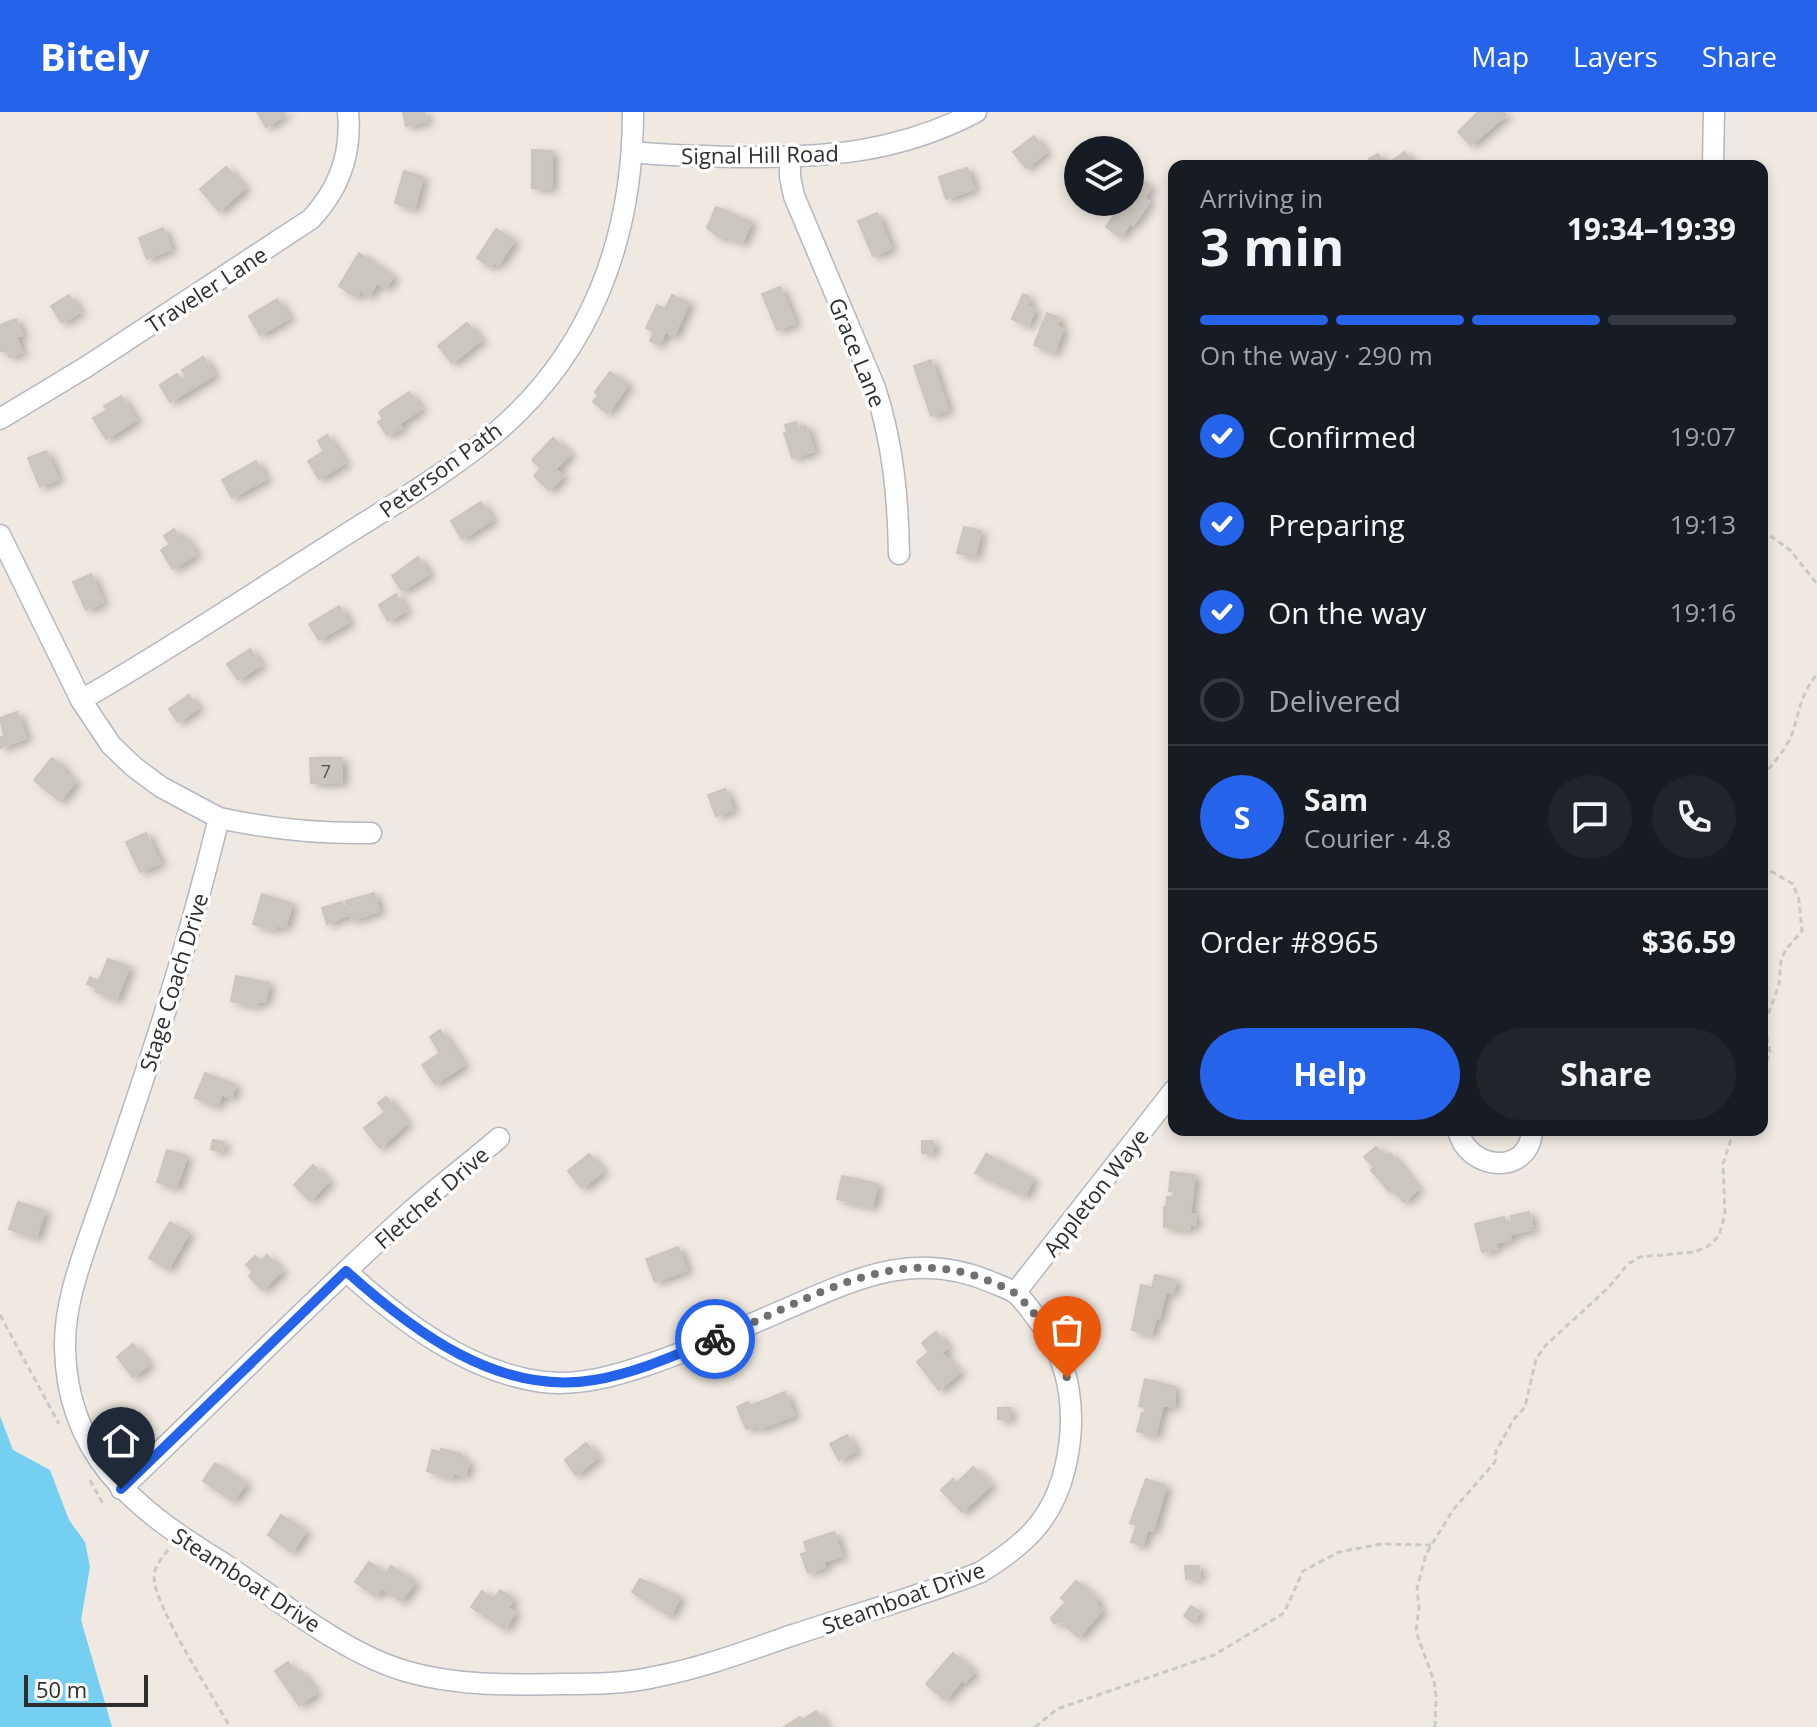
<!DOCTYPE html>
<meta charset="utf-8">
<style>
:root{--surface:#171b24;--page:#20242c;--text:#f1f3f6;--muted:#9ea1a6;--line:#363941;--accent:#2563eb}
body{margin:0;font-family:"Open Sans",sans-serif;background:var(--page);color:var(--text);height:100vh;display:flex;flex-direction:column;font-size:30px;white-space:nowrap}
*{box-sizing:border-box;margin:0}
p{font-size:26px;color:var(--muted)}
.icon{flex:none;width:44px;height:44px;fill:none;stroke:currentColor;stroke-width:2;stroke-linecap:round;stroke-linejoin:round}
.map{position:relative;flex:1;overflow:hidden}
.panel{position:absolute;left:1168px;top:48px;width:600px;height:976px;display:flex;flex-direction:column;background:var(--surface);border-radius:16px;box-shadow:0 4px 12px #0003}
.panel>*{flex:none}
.controls{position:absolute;left:1064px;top:24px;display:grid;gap:16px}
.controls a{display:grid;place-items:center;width:80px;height:80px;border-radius:50%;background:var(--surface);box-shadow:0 4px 12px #0003;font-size:40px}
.scale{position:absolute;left:24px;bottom:20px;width:124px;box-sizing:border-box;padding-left:8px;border:4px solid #2e2e2e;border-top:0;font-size:22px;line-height:28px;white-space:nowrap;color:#2e2e2e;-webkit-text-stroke:6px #fff;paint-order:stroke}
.pin{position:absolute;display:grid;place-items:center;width:68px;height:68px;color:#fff;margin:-82px -34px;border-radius:50% 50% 50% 0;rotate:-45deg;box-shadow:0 0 8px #0007}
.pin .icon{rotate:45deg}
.courier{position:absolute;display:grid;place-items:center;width:80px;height:80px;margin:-40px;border:6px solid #2563eb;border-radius:50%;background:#fff;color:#222;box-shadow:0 2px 10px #0007}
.head em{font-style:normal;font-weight:700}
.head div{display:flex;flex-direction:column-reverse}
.head{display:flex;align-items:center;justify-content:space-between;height:136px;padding:0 32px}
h1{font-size:52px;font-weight:700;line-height:60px}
.bar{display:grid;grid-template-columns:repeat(4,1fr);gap:12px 8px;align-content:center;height:96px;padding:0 32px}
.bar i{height:10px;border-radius:6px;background:var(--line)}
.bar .active{background:var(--accent)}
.bar p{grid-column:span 4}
.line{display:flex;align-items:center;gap:20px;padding:0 32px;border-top:2px solid var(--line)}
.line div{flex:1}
.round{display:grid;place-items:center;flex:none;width:84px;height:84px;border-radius:42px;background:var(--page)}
ol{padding:0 32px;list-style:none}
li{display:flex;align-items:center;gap:24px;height:88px}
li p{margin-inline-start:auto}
li .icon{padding:8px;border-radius:50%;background:var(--accent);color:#fff;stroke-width:4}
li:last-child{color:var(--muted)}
li i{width:44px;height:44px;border:4px solid var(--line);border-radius:50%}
.cta{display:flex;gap:16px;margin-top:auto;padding:16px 32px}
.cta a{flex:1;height:92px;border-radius:48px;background:var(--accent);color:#fff;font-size:32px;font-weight:700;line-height:92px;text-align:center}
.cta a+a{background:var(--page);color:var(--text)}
header{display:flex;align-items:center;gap:48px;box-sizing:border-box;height:112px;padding:0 40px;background:var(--accent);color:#fff}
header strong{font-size:38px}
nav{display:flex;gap:44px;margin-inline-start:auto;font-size:28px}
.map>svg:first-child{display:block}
.water{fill:#75cff0}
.building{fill:#cbc7bf;stroke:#cbc5ba;stroke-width:2;filter:url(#shadow)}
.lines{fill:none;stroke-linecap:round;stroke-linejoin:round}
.minor-casing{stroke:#b4b7c1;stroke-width:23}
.path{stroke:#c9c9c9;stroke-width:3;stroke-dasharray:6 4;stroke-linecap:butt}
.minor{stroke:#fff;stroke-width:20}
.done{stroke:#726f6d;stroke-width:8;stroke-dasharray:0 14.4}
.route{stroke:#2563eb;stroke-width:10}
.labels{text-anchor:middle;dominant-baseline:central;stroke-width:7;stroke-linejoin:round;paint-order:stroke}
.number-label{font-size:18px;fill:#555452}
.street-label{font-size:22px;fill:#2e2e2e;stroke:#fff}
</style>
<header>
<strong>Bitely</strong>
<nav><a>Map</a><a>Layers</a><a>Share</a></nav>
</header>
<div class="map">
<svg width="1817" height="1615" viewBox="0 0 1817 1615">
<defs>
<filter id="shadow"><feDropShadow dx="5.5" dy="3" stdDeviation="4" flood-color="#0004"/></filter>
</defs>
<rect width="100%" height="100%" fill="#efe9e1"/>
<polygon class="water" points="0,1304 13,1338 50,1358 69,1408 85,1430 90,1455 81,1508 112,1615 0,1615"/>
<g class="building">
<polygon points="257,0 283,0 285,3 266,15"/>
<polygon points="403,0 424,0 427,9 406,14"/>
<polygon points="1478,0 1503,0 1506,3 1471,33 1458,20"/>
<polygon points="1034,24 1046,40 1026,56 1013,40"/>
<polygon points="532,38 552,39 551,77 532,76"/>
<polygon points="1405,40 1413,54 1373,54 1369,47 1378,42 1385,53"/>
<polygon points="226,55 245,76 219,99 200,77"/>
<polygon points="967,56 974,77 946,87 939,65"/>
<polygon points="404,59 423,65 414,97 395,91"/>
<polygon points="1139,67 1151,75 1144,86 1149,90 1133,113 1130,111 1121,125 1106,115 1123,90 1130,90 1130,80"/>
<polygon points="716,95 751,110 742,131 724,123 723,127 707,116"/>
<polygon points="877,101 891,136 873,144 858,109"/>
<polygon points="163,116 171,137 147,147 139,126"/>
<polygon points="496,117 514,129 498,153 494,150 490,155 477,146"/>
<polygon points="359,141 393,164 386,176 377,171 369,184 360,178 356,185 339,174"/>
<polygon points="780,175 795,211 777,218 762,182"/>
<polygon points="1023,182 1030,185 1026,194 1035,197 1028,214 1012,207"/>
<polygon points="69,183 80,200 62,211 51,194"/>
<polygon points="672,183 689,191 674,224 665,220 659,233 650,229 654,220 646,216 657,193 665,197"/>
<polygon points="277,187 289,206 260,223 249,204"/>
<polygon points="1047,201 1060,206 1056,214 1063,217 1054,241 1034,233"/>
<polygon points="16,207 22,223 16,225 22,240 9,245 7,239 0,239 0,213"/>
<polygon points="467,211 481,228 452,251 438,234"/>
<polygon points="203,245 214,263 170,290 160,273 177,262 181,268 186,265 182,258"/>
<polygon points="931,248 948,298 931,304 914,254"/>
<polygon points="610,260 628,273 608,301 593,290 598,283 595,280"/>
<polygon points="409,280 421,297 399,312 402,316 387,323 378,310 383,307 379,300"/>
<polygon points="121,284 136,308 106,327 93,306 107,298 104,294"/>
<polygon points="796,310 798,316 806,314 814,339 792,346 784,321 787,320 785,313"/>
<polygon points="327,323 345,351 319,367 308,349 324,339 318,329"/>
<polygon points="553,326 570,342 555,357 563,364 549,378 534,364 541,356 532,348"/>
<polygon points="46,339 58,367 40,375 28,346"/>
<polygon points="256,349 266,367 232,386 222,368"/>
<polygon points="481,390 492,408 462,427 451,409"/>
<polygon points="964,415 981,419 975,445 957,441"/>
<polygon points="174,417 179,426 183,423 196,442 173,457 161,438 170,432 164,424"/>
<polygon points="418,445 429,462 402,479 392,464"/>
<polygon points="91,462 103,490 86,498 73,470"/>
<polygon points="396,482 406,499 388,509 379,493"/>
<polygon points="339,494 349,510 319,528 309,512"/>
<polygon points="250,537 261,553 238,568 227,552"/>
<polygon points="189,583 198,596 178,610 169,597"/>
<polygon points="17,600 26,626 0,636 0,625 4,624 0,606"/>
<polygon points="52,646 65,657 63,660 75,670 60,689 34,668"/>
<polygon points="310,646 342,646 342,671 311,671"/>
<polygon points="725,677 733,698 716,704 708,683"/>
<polygon points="146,721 160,751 140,760 126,730"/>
<polygon points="374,781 379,799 352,808 350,802 327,812 322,796 342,790 344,795 347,794 346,789"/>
<polygon points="262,782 292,792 285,816 276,813 274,818 253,812"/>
<polygon points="108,847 129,855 116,888 95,879 97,876 87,872 90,865 99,869"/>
<polygon points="236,864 269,871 265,890 258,889 257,894 231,889"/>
<polygon points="440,918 464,953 435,972 422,953 440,941 430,925"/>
<polygon points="205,961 236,973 231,986 222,982 217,994 195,986"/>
<polygon points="386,985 407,1011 380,1036 364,1016 385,1000 378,991"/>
<polygon points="213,1028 224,1030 222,1040 211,1037"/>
<rect x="922" y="1029" width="11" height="12"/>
<polygon points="1376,1035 1385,1045 1390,1041 1418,1077 1404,1090 1393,1077 1390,1080 1371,1058 1374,1055 1364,1045"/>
<polygon points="167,1038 187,1044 176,1076 157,1070"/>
<polygon points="589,1042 603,1059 582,1076 568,1059"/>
<polygon points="986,1042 1033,1067 1025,1084 975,1061"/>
<polygon points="313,1053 329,1069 310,1089 294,1073"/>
<polygon points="1171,1060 1195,1063 1190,1102 1196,1103 1195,1113 1190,1112 1189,1118 1164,1115 1164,1095 1166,1095 1167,1085 1173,1085 1174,1079 1169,1079"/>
<polygon points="842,1064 878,1072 872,1095 837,1087"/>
<polygon points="18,1090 45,1099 36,1126 9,1117"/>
<polygon points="1529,1100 1533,1117 1509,1123 1511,1128 1495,1131 1497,1136 1482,1140 1475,1112 1504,1105 1506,1111 1512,1109 1511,1104"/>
<polygon points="170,1110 189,1121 168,1157 149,1146"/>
<polygon points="678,1135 687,1158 655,1170 646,1147"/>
<polygon points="267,1143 282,1159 262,1178 249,1164 253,1160 246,1153 255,1144 261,1149"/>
<polygon points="1155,1163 1176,1168 1173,1181 1166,1179 1159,1207 1156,1206 1151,1223 1132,1218 1141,1173 1152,1176"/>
<polygon points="936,1220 948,1235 941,1241 960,1260 939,1278 917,1250 929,1240 922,1231"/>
<polygon points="133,1232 149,1252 133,1265 117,1245"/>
<polygon points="1145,1267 1175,1275 1174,1295 1163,1293 1155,1324 1137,1319 1142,1301 1144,1302 1146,1296 1139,1294"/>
<polygon points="785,1280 794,1303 759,1317 758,1313 746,1317 737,1295 748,1290 750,1294"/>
<rect x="998" y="1296" width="12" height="11"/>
<polygon points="847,1323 856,1339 839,1348 830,1332"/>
<polygon points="586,1331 598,1345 576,1363 565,1348"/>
<polygon points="441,1337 461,1342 460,1347 469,1350 465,1364 453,1361 452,1366 427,1359 432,1338 441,1340"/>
<polygon points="215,1351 246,1371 233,1389 203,1369"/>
<polygon points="973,1355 991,1373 962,1400 941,1378 953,1367 957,1371"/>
<polygon points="1146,1367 1166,1374 1153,1419 1148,1417 1142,1434 1131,1430 1137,1413 1130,1411"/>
<polygon points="281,1403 306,1419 292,1440 268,1423"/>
<polygon points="834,1420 842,1444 823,1450 825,1455 808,1461 801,1442 807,1440 804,1430"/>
<polygon points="369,1450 386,1462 391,1454 415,1470 401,1489 382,1476 376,1484 355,1470"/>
<polygon points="1185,1454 1199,1454 1200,1466 1186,1467"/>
<polygon points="640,1467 680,1485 670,1504 632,1480"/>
<polygon points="1076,1469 1098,1488 1095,1492 1102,1498 1079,1525 1061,1510 1054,1511 1051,1506 1066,1490 1061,1486"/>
<polygon points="500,1478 513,1487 508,1496 515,1500 505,1517 471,1495 482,1479 494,1487"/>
<polygon points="1191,1494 1200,1499 1193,1510 1184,1504"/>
<polygon points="953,1541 974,1560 965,1570 962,1568 945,1588 926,1572"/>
<polygon points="288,1550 296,1562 301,1559 316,1581 299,1593 275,1559"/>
<polygon points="816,1599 827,1615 784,1615 800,1605 802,1608"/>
</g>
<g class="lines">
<g class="minor-casing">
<g id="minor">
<path d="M633,40C668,44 703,44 738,45C824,46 898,41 976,0"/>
<path d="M790,46V65L794,84L875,276C893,331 898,385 899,442"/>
<polyline points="1713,54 1714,0"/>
<path d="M0,307L86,255L311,107C339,77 352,41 348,0"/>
<path d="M0,423L81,588L111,633L134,655L161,675L219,706C196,800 169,892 138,983C124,1025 110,1066 95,1108C81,1149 64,1192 65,1236C67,1341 131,1394 215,1446C274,1483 338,1539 405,1559C456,1574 509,1573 561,1572C594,1572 626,1572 659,1564C705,1555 749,1538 793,1523C856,1502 919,1485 981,1460C1024,1433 1053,1408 1065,1356C1077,1307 1072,1253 1041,1212C1033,1202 1024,1187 1014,1180C1007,1176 998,1173 991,1170C912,1136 852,1169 779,1200C736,1219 694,1237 650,1252C615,1264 580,1274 543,1270C467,1260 401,1209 346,1159"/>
<path d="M81,588C165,540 246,486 328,434C384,398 442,365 494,322C592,240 633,125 633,0"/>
<path d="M219,706C270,717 319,722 371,721"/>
<path d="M1458,1018C1467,1059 1530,1065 1532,1018"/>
<polyline points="1015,1181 1174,978"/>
<path d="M121,1377C218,1285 311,1189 410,1100C439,1074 470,1051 499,1026"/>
</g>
</g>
<g class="path">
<polyline points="1762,418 1790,438 1817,472"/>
<path d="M1762,665C1773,651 1786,638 1792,622C1800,599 1800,583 1817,562"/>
<polyline points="1762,754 1793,772 1799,788 1802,819 1786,837 1781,848 1779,873 1764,913 1770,940 1762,961"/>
<polyline points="0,1203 59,1312"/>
<polyline points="90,1368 103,1392"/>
<path d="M168,1438C162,1446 154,1455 154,1465C154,1494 214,1586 230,1615"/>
<polyline points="1035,1615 1057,1597 1214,1543 1284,1501 1303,1459 1339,1440 1381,1432 1431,1433"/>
<polyline points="1435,1615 1436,1584 1434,1569 1416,1520 1419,1495 1417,1477 1426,1442 1453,1398 1495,1350 1496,1339 1514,1307 1525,1295 1536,1247 1546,1233 1609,1175 1628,1152 1640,1145 1694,1140 1707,1135 1719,1124 1725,1102 1723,1052 1734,1018"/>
</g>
<use href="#minor" class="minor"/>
</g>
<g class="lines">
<path class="done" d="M715,1227C803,1192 893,1128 989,1169C998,1173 1009,1176 1017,1183C1040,1204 1058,1236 1067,1266"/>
<path class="route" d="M121,1377L346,1159C413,1219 498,1284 594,1268C636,1261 676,1243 715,1227"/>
</g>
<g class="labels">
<g class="number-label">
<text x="326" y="659">7</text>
</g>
<g class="street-label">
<text transform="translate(760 42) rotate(-1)">Signal Hill Road</text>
<text transform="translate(206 177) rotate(-33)">Traveler Lane</text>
<text transform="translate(858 240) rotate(68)">Grace Lane</text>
<text transform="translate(440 357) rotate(-36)">Peterson Path</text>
<text transform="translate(173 870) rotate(-73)">Stage Coach Drive</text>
<text transform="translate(1095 1080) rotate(-52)">Appleton Waye</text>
<text transform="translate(431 1085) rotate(-41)">Fletcher Drive</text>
<text transform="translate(247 1467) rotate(33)">Steamboat Drive</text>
<text transform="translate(903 1485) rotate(-20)">Steamboat Drive</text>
</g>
</g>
</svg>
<div class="controls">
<a><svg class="icon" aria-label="layers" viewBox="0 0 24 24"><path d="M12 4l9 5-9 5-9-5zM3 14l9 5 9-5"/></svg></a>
</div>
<div class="scale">50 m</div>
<div class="pin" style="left:1067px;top:1266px;background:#ea580c"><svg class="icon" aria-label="bag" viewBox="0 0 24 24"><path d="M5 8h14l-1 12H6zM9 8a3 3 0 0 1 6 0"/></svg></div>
<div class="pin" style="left:121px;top:1377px;background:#1f2937"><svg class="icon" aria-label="home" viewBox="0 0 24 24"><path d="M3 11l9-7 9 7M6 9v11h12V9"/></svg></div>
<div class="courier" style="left:715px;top:1227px"><svg class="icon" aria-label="bike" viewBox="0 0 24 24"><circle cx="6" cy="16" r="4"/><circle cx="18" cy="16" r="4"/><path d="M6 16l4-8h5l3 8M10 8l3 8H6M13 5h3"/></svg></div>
<section class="panel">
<div class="head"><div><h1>3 min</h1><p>Arriving in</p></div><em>19:34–19:39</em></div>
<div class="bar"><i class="active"></i><i class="active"></i><i class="active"></i><i></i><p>On the way · 290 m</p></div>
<ol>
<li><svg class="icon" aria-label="check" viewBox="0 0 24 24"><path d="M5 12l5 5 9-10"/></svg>Confirmed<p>19:07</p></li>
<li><svg class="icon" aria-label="check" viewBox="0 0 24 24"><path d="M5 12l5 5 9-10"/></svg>Preparing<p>19:13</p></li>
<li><svg class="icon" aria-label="check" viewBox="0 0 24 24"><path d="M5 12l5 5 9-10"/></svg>On the way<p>19:16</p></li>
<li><i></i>Delivered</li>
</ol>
<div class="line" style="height:144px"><b class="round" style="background:var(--accent);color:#fff">S</b><div><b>Sam</b><p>Courier · 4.8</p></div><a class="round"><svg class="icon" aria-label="chat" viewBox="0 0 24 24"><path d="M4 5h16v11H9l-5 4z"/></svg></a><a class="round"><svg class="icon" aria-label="phone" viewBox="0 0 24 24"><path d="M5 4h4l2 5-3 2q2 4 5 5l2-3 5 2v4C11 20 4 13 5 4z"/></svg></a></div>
<div class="line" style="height:104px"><div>Order #8965</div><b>$36.59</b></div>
<div class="cta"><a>Help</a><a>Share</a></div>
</section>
</div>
